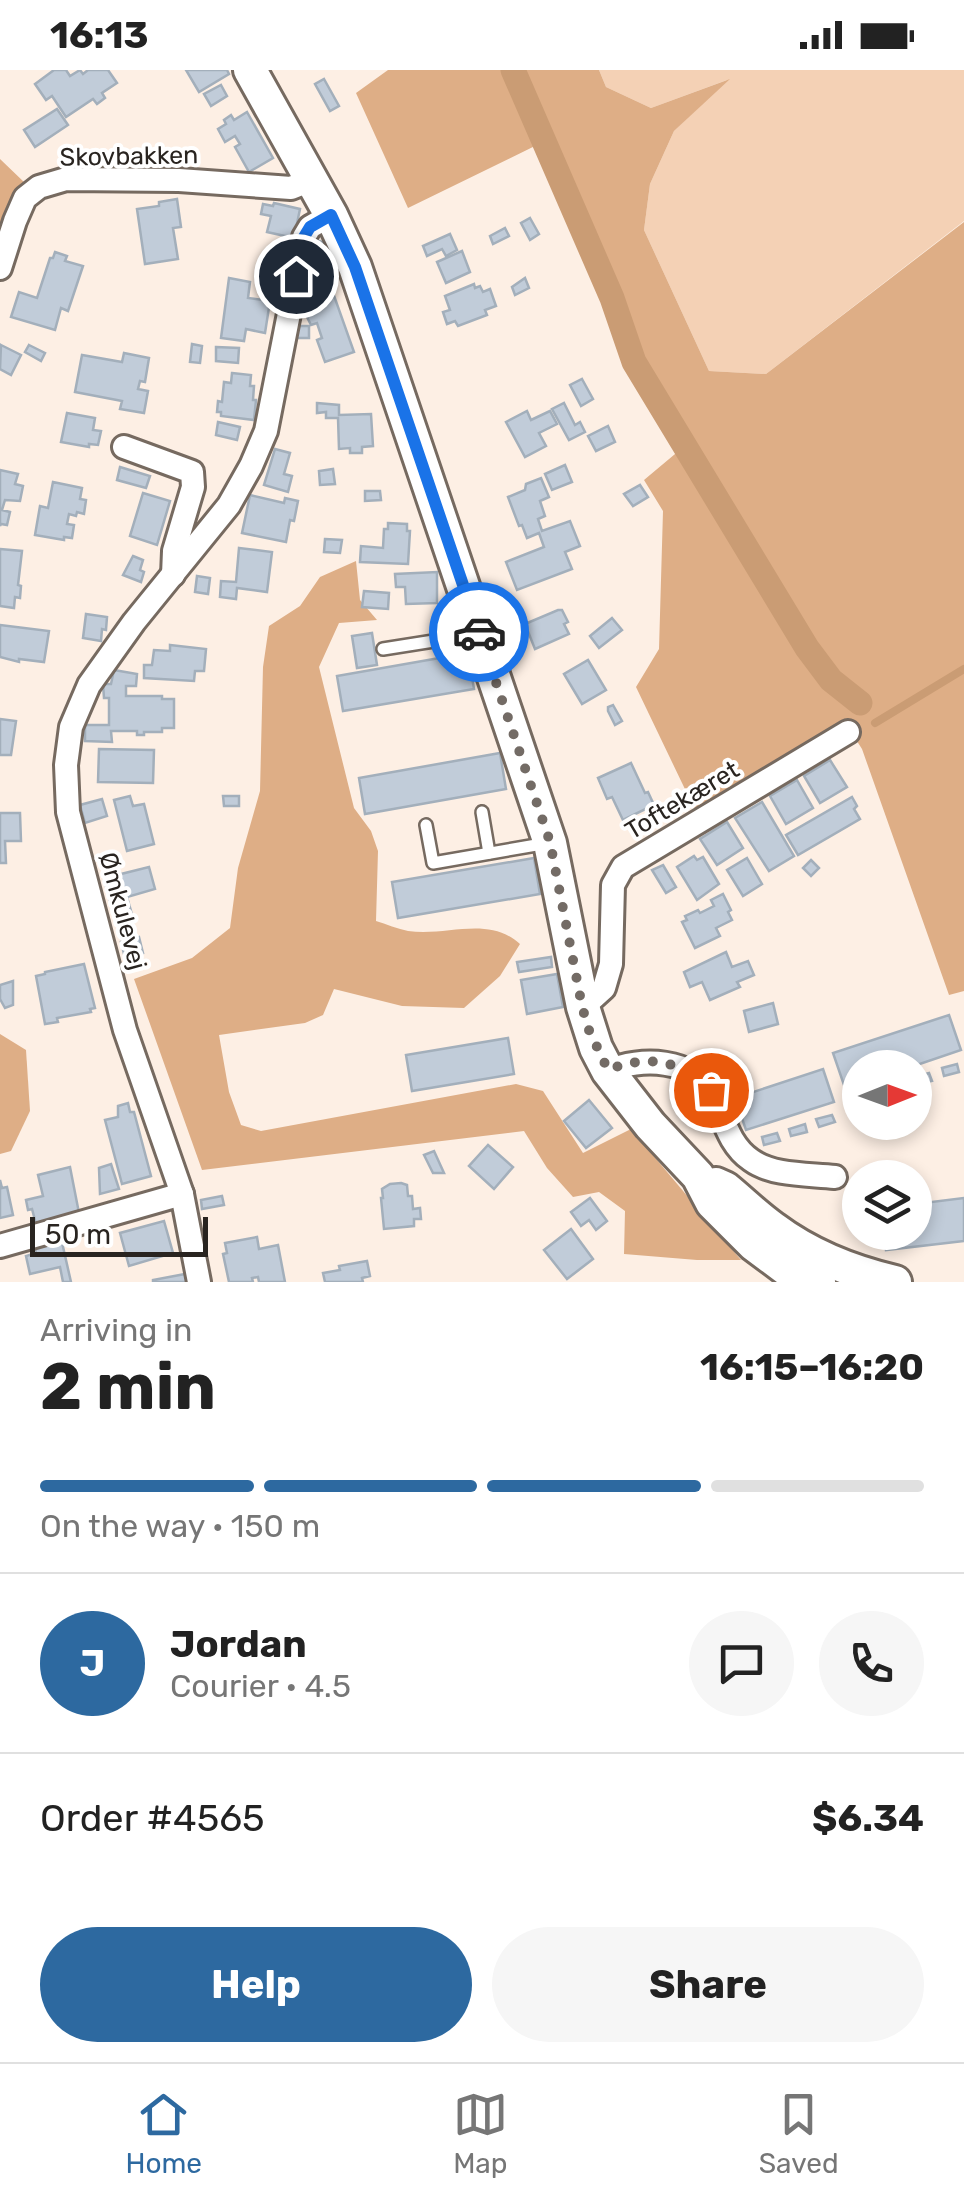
<!DOCTYPE html>
<meta charset="utf-8">
<style>
:root{--surface:#fff;--page:#f6f6f6;--text:#222;--muted:#767676;--line:#e0e0e0;--accent:#2d69a0}
body{margin:0;font-family:Rubik,sans-serif;background:var(--page);color:var(--text);height:100vh;display:flex;flex-direction:column;font-size:38px;white-space:nowrap}
*{box-sizing:border-box;margin:0}
p{font-size:32px;color:var(--muted)}
.icon{flex:none;width:55px;height:55px;fill:none;stroke:currentColor;stroke-width:2;stroke-linecap:round;stroke-linejoin:round}
.map{position:relative;height:1212px;overflow:hidden}
.drawer{display:flex;flex-direction:column;background:var(--surface);flex:1}
.drawer>*{flex:none}
.needle{width:65px;rotate:89deg}
.tools{position:absolute;left:842px;top:980px;display:grid;gap:20px}
.tools a{display:grid;place-items:center;width:90px;height:90px;border-radius:50%;background:var(--surface);box-shadow:0 5px 15px #0003;font-size:50px}
.scale{position:absolute;left:30px;bottom:25px;width:178px;box-sizing:border-box;padding-left:10px;border:5px solid #292420;border-top:0;font-size:28px;line-height:35px;white-space:nowrap;color:#292420;-webkit-text-stroke:8px #fff;paint-order:stroke}
.pin{position:absolute;display:grid;place-items:center;width:85px;height:85px;color:#fff;margin:-42px;border:5px solid #fff;border-radius:50%;box-shadow:0 2px 10px #0007}
.courier{position:absolute;display:grid;place-items:center;width:100px;height:100px;margin:-50px;border:8px solid #1a73e8;border-radius:50%;background:#fff;color:#222;box-shadow:0 2px 12px #0007}
.headline em{font-style:normal;font-weight:700}
.headline div{display:flex;flex-direction:column-reverse}
.headline{display:flex;align-items:center;justify-content:space-between;height:170px;padding:0 40px}
h1{font-size:65px;font-weight:700;line-height:75px}
.bar{display:grid;grid-template-columns:repeat(4,1fr);gap:15px 10px;align-content:center;height:120px;padding:0 40px}
.bar i{height:12px;border-radius:8px;background:var(--line)}
.bar .current{background:var(--accent)}
.bar p{grid-column:span 4}
.line{display:flex;align-items:center;gap:25px;padding:0 40px;border-top:2px solid var(--line)}
.line div{flex:1}
.round{display:grid;place-items:center;flex:none;width:105px;height:105px;border-radius:52px;background:var(--page)}
.primary-button{display:flex;gap:20px;margin-top:auto;padding:20px 40px}
.primary-button a{flex:1;height:115px;border-radius:60px;background:var(--accent);color:#fff;font-size:40px;font-weight:700;line-height:115px;text-align:center}
.primary-button a+a{background:var(--page);color:var(--text)}
.status{display:flex;justify-content:space-between;align-items:center;height:70px;padding:0 50px;background:var(--surface);direction:ltr}
.status svg{height:28px;fill:currentColor}
.tabs{display:flex;justify-content:space-around;align-items:center;height:140px;border-top:2px solid var(--line);background:var(--surface);font-size:28px;color:var(--muted)}
.tabs a{display:grid;justify-items:center;gap:5px}
.tabs .current{color:var(--accent)}
.map>svg:first-child{display:block}
.green{fill:#f4d1b5}
.forest{fill:#deae86}
.lines{fill:none;stroke-linecap:round;stroke-linejoin:round}
.stream{stroke:#ca9c74;stroke-width:8}
.canal{stroke:#ca9c74;stroke-width:25}
.building{fill:#c1ccd9;stroke:#a3afbb;stroke-width:2.5}
.service-casing{stroke:#766a60;stroke-width:16}
.minor-casing{stroke:#766a60;stroke-width:28}
.secondary-casing{stroke:#766a60;stroke-width:38}
.service{stroke:#fff;stroke-width:11}
.minor{stroke:#fff;stroke-width:22}
.secondary{stroke:#fff;stroke-width:32}
.done{stroke:#736b65;stroke-width:10;stroke-dasharray:0 18}
.route{stroke:#1a73e8;stroke-width:12}
.labels{text-anchor:middle;dominant-baseline:central;stroke-width:8;stroke-linejoin:round;paint-order:stroke}
.street-label{font-size:25px;fill:#292420;stroke:#fff}
</style>
<div class="status"><b>16:13</b><svg viewBox="0 0 49 12"><path d="M0 12V9h3v3zM5 12V6h3v6zM10 12V3h3v9zM15 12V0h3v12zM26 1h20v11H26zM47 4h2v5h-2z"/></svg></div>
<div class="map">
<svg width="964" height="1212" viewBox="0 0 964 1212">
<rect width="100%" height="100%" fill="#fdefe4"/>
<polygon class="green" points="599,0 964,0 964,151 766,304 709,301 644,160 650,114 674,61 727,10 651,38 606,17"/>
<g class="forest">
<polygon points="388,0 599,0 606,17 651,38 730,9 674,61 650,114 644,160 709,301 766,304 964,152 964,921 949,925 862,679 846,654 695,740 636,617 659,579 663,441 644,410 681,379 539,74 408,138 356,23"/>
<polygon points="0,89 25,113 15,127 0,164"/>
<path d="M356,491L360,530L377,550L339,553L319,597L354,738L371,761L378,781L376,851C386,854 398,859 408,861C446,867 488,845 520,874L500,906L464,938L402,936L334,919L323,945L305,953L219,965L229,1022L241,1055L261,1061L516,1014L543,1021L583,1083L631,1059L741,1190H697L624,1184L625,1141L599,1122L573,1127L547,1098L524,1061L202,1100L134,909L192,888L230,858L238,798L260,721L263,597L269,556L300,536L320,507Z"/>
<polygon points="0,964 26,980 30,1041 11,1081 0,1084"/>
</g>
<g class="lines">
<polyline class="stream" points="875,653 964,599"/>
<polyline class="canal" points="513,0 612,228 634,292 807,578 831,610 860,633"/>
</g>
<g class="building">
<polygon points="54,0 66,0 70,6 80,0 83,4 88,0 108,0 117,13 102,23 105,28 97,34 93,29 66,47 52,26 46,30 35,14"/>
<polygon points="186,0 227,0 229,4 199,22"/>
<polygon points="324,9 339,36 330,41 315,14"/>
<polygon points="221,15 227,26 211,36 204,24"/>
<polygon points="57,39 68,55 35,77 24,60"/>
<polygon points="247,42 273,88 249,102 235,77 240,74 235,66 225,72 218,59 226,54 224,50 231,45 234,50"/>
<polygon points="177,129 181,157 173,158 178,189 145,194 137,139 159,136 159,132"/>
<polygon points="274,133 300,139 294,168 267,162 271,146 261,144 263,134 273,136"/>
<polygon points="530,148 539,164 530,170 521,153"/>
<polygon points="505,158 509,166 493,174 490,166"/>
<polygon points="450,164 457,180 446,186 442,179 427,186 423,176"/>
<polygon points="313,170 323,172 323,176 329,180 325,196 329,197 327,206 354,282 325,292 317,270 322,268 317,253 311,255 303,239 312,236 305,214 321,209 309,206 312,194 304,192"/>
<polygon points="462,181 470,202 446,213 437,192"/>
<polygon points="55,182 67,186 65,191 83,196 68,241 61,238 55,260 11,247 19,222 37,228 50,188 53,188"/>
<polygon points="229,208 250,212 248,228 270,231 265,263 246,259 244,271 221,268"/>
<polygon points="525,208 529,218 515,225 512,217"/>
<polygon points="474,214 475,218 480,216 483,222 490,219 496,236 485,240 487,245 458,256 455,251 447,254 443,242 450,240 445,226"/>
<rect x="293" y="256" width="16" height="12"/>
<polygon points="192,274 202,276 200,293 190,292"/>
<polygon points="1,275 21,285 11,305 0,299"/>
<polygon points="29,275 45,283 41,291 25,282"/>
<polygon points="216,277 239,278 238,293 216,291"/>
<polygon points="124,283 149,288 145,312 140,311 138,319 148,321 144,343 120,339 122,331 75,322 82,285 122,292"/>
<polygon points="232,303 251,305 250,316 254,316 253,330 256,330 254,350 221,346 221,342 217,342 218,331 222,332 224,312 231,313"/>
<polygon points="582,309 593,329 581,336 570,315"/>
<polygon points="317,333 339,335 339,345 371,344 373,376 362,377 362,383 350,383 350,378 339,379 338,348 326,348 326,342 317,343"/>
<polygon points="564,333 575,355 580,352 585,362 569,370 552,339"/>
<polygon points="527,341 531,350 550,341 557,354 539,363 546,376 525,387 506,352"/>
<polygon points="67,343 95,348 93,360 101,361 98,375 89,374 89,377 61,372"/>
<polygon points="218,352 240,357 237,370 216,365"/>
<polygon points="608,356 615,372 596,381 588,366"/>
<polygon points="275,379 290,383 284,404 292,406 288,422 264,415"/>
<polygon points="565,395 572,412 552,420 545,404"/>
<polygon points="120,397 150,406 146,418 117,410"/>
<polygon points="333,399 335,414 320,415 319,401"/>
<polygon points="0,400 18,404 15,414 23,416 20,431 5,430 2,440 10,442 7,455 1,454 0,456"/>
<polygon points="541,408 549,427 540,431 545,446 538,449 542,461 570,451 580,476 565,482 572,499 517,520 506,492 544,477 539,463 527,468 522,455 519,456 508,427 525,420 526,414"/>
<polygon points="53,412 82,418 80,429 86,430 84,444 77,442 76,446 69,444 67,454 74,455 72,468 64,467 64,470 35,465 40,436 48,438"/>
<polygon points="640,415 648,427 633,436 624,424"/>
<polygon points="365,421 380,421 381,430 365,431"/>
<polygon points="143,423 170,431 157,475 130,466"/>
<polygon points="250,425 284,433 285,428 298,431 294,451 290,450 286,472 242,463"/>
<polygon points="388,453 407,454 407,461 410,461 408,494 360,492 361,476 383,478 384,459 388,459"/>
<polygon points="325,469 342,470 340,483 324,482"/>
<polygon points="239,478 272,482 267,522 237,518 236,529 220,527 221,511 236,512"/>
<polygon points="0,479 22,481 18,515 21,516 20,528 15,527 14,538 0,536"/>
<polygon points="133,486 143,490 140,500 144,502 141,512 123,505"/>
<polygon points="437,502 437,533 406,534 405,517 396,517 395,504"/>
<polygon points="197,506 210,508 208,524 195,522"/>
<polygon points="364,521 389,523 388,539 362,537"/>
<polygon points="558,540 562,540 568,552 564,554 569,564 535,579 525,554"/>
<polygon points="86,544 107,547 106,560 102,559 101,571 83,568"/>
<polygon points="612,548 622,560 599,578 590,566"/>
<polygon points="0,555 49,561 44,592 19,589 19,592 0,587"/>
<polygon points="372,563 377,595 357,598 352,566"/>
<polygon points="170,575 206,579 204,601 195,601 194,611 144,608 144,595 152,595 154,580 170,581"/>
<polygon points="468,583 474,619 343,641 337,606"/>
<polygon points="588,590 606,620 582,634 564,604"/>
<polygon points="114,600 137,604 136,616 126,616 126,626 162,626 162,629 174,629 174,658 162,658 162,662 144,662 144,665 137,665 137,661 111,661 112,672 85,671 85,655 109,655 109,628 104,628 103,614 111,614"/>
<polygon points="613,635 622,651 615,655 608,641 608,637"/>
<polygon points="0,649 16,651 11,685 0,685"/>
<polygon points="99,679 154,680 153,713 98,712"/>
<polygon points="500,683 506,719 365,744 359,708"/>
<polygon points="830,690 847,717 820,733 804,706"/>
<polygon points="631,693 645,723 648,722 654,735 623,750 612,727 607,729 598,708"/>
<polygon points="797,710 813,738 786,754 770,726"/>
<polygon points="130,726 133,736 144,734 154,774 127,781 114,730"/>
<polygon points="223,726 239,726 239,736 224,736"/>
<polygon points="852,727 857,736 854,739 860,749 798,785 786,765"/>
<polygon points="102,729 107,746 85,753 80,735"/>
<polygon points="762,732 794,786 769,801 735,748"/>
<polygon points="0,743 20,743 21,771 5,771 6,793 0,793"/>
<polygon points="727,752 743,778 717,795 700,769"/>
<polygon points="694,786 697,790 703,787 719,814 697,830 677,797"/>
<polygon points="534,788 540,824 398,848 392,812"/>
<polygon points="747,788 762,814 743,826 727,800"/>
<polygon points="811,790 819,798 811,806 803,798"/>
<polygon points="663,795 676,817 666,823 652,800"/>
<polygon points="149,797 155,819 127,827 133,848 116,853 105,813 118,809 117,805"/>
<polygon points="723,824 731,840 728,842 732,850 716,858 720,866 695,878 682,852 687,850 685,846 698,840 700,843 714,836 711,830"/>
<polygon points="139,867 143,883 125,888 121,872"/>
<polygon points="726,882 732,897 748,891 754,905 737,912 740,917 710,930 702,912 690,917 684,902"/>
<polygon points="551,887 552,897 519,902 517,892"/>
<polygon points="84,894 95,938 90,939 91,942 57,948 58,952 45,954 36,906 45,904 45,902"/>
<polygon points="557,904 563,937 527,944 521,910"/>
<polygon points="13,911 13,935 5,938 0,929 0,915"/>
<polygon points="773,933 778,954 749,962 744,941"/>
<polygon points="949,945 961,980 908,998 860,998 860,1013 845,1018 833,983"/>
<polygon points="508,968 514,1004 412,1021 406,985"/>
<polygon points="957,994 959,1002 944,1006 942,998"/>
<polygon points="823,999 834,1032 746,1060 735,1028"/>
<polygon points="929,1003 932,1011 916,1015 915,1007"/>
<polygon points="589,1030 612,1058 586,1078 564,1051"/>
<polygon points="128,1033 130,1042 134,1042 151,1106 122,1114 105,1050 118,1047 118,1036"/>
<polygon points="832,1045 835,1052 819,1057 816,1049"/>
<polygon points="805,1054 807,1062 791,1066 789,1059"/>
<polygon points="777,1063 780,1071 764,1075 762,1067"/>
<polygon points="488,1075 513,1097 494,1119 469,1096"/>
<polygon points="434,1081 444,1103 433,1103 424,1085"/>
<polygon points="111,1094 119,1119 100,1124 99,1098"/>
<polygon points="70,1097 79,1143 36,1154 32,1139 28,1140 26,1130 43,1126 38,1105"/>
<polygon points="0,1110 2,1118 7,1117 13,1145 0,1148"/>
<polygon points="401,1113 407,1115 408,1126 412,1126 413,1139 420,1138 421,1149 414,1149 414,1156 384,1159 381,1128 383,1128 382,1119 390,1114"/>
<polygon points="222,1126 224,1135 202,1139 201,1130"/>
<polygon points="590,1128 607,1151 596,1160 589,1150 581,1156 571,1142"/>
<polygon points="964,1128 964,1171 886,1180 884,1162 915,1162 915,1134"/>
<polygon points="164,1151 173,1183 129,1196 120,1163"/>
<polygon points="571,1159 593,1189 567,1209 544,1180"/>
<polygon points="257,1167 259,1179 278,1175 285,1212 259,1212 258,1207 252,1208 253,1212 229,1212 223,1184 227,1183 225,1173"/>
<polygon points="61,1168 71,1212 63,1212 60,1197 30,1204 26,1186 36,1183 34,1175"/>
<polygon points="367,1191 370,1206 362,1208 363,1212 325,1212 323,1203 340,1200 339,1196"/>
<polygon points="185,1204 187,1212 153,1212 153,1210"/>
</g>
<g class="lines">
<g class="service-casing">
<g id="service">
<polyline points="383,579 478,564"/>
<polyline points="482,742 489,783"/>
<polyline points="426,755 433,793 548,773"/>
</g>
</g>
<g class="minor-casing">
<g id="minor">
<polyline points="0,198 15,151 25,128 39,117 66,109 179,110 291,118 311,110"/>
<polyline points="124,377 192,402 193,417 174,481 173,505"/>
<polyline points="583,937 604,918 611,894 613,815 623,797 848,662"/>
<path d="M608,1001C640,987 694,988 712,1024C724,1048 728,1074 751,1090C773,1106 808,1104 835,1107"/>
<polyline points="0,1176 182,1124"/>
<polyline points="199,1212 182,1124 125,960 68,742 66,695 71,657 89,615 134,552 229,435 251,396 266,361 304,167 310,157 331,145"/>
</g>
</g>
<g class="secondary-casing">
<g id="secondary">
<polyline points="250,0 331,145 355,197 550,773 583,937 596,978 608,1001 650,1055 698,1106 712,1133 754,1175 789,1201 819,1212"/>
<path d="M716,1114L725,1118C741,1131 756,1146 773,1158C809,1185 852,1202 895,1212"/>
</g>
</g>
<use href="#service" class="service"/>
<use href="#minor" class="minor"/>
<use href="#secondary" class="secondary"/>
</g>
<g class="lines">
<path class="done" d="M479,562L550,772L582,936L588,958L608,1000C648,984 680,990 711,1020"/>
<polyline class="route" points="296,206 304,167 310,157 331,145 355,197 479,562"/>
</g>
<g class="labels">
<g class="street-label">
<text transform="translate(129 86) rotate(-1)">Skovbakken</text>
<text transform="translate(682 730) rotate(-31)">Toftekæret</text>
<text transform="translate(123 841) rotate(75)">Ømkulevej</text>
</g>
</g>
</svg>
<div class="tools">
<a><svg class="needle" viewBox="-14 -14 28 28"><path d="M0-13l5 13h-10z" fill="#e53935"/><path d="M0 13l5-13h-10z" fill="#767676"/></svg></a>
<a><svg class="icon" aria-label="layers" viewBox="0 0 24 24"><path d="M12 4l9 5-9 5-9-5zM3 14l9 5 9-5"/></svg></a>
</div>
<div class="scale">50 m</div>
<div class="pin" style="left:711px;top:1020px;background:#ea580c"><svg class="icon" aria-label="bag" viewBox="0 0 24 24"><path d="M5 8h14l-1 12H6zM9 8a3 3 0 0 1 6 0"/></svg></div>
<div class="pin" style="left:296px;top:206px;background:#1f2937"><svg class="icon" aria-label="home" viewBox="0 0 24 24"><path d="M3 11l9-7 9 7M6 9v11h12V9"/></svg></div>
<div class="courier" style="left:479px;top:562px"><svg class="icon" aria-label="car" viewBox="0 0 24 24"><path d="M5 17H2v-5l4-1 3-4h7l3 4 3 1v5h-3M9 17h6M6 11h13"/><circle cx="7" cy="17" r="2"/><circle cx="17" cy="17" r="2"/></svg></div>
</div>
<section class="drawer">
<div class="headline"><div><h1>2 min</h1><p>Arriving in</p></div><em>16:15–16:20</em></div>
<div class="bar"><i class="current"></i><i class="current"></i><i class="current"></i><i></i><p>On the way · 150 m</p></div>
<div class="line" style="height:180px"><b class="round" style="background:var(--accent);color:#fff">J</b><div><b>Jordan</b><p>Courier · 4.5</p></div><a class="round"><svg class="icon" aria-label="chat" viewBox="0 0 24 24"><path d="M4 5h16v11H9l-5 4z"/></svg></a><a class="round"><svg class="icon" aria-label="phone" viewBox="0 0 24 24"><path d="M5 4h4l2 5-3 2q2 4 5 5l2-3 5 2v4C11 20 4 13 5 4z"/></svg></a></div>
<div class="line" style="height:130px"><div>Order #4565</div><b>$6.34</b></div>
<div class="primary-button"><a>Help</a><a>Share</a></div>
</section>
<nav class="tabs">
<a class="current"><svg class="icon" aria-label="home" viewBox="0 0 24 24"><path d="M3 11l9-7 9 7M6 9v11h12V9"/></svg>Home</a>
<a><svg class="icon" aria-label="map" viewBox="0 0 24 24"><path d="M3 6l6-2 6 2 6-2v14l-6 2-6-2-6 2zM9 4v14M15 6v14"/></svg>Map</a>
<a><svg class="icon" aria-label="saved" viewBox="0 0 24 24"><path d="M7 4h10v16l-5-4-5 4z"/></svg>Saved</a>
</nav>
